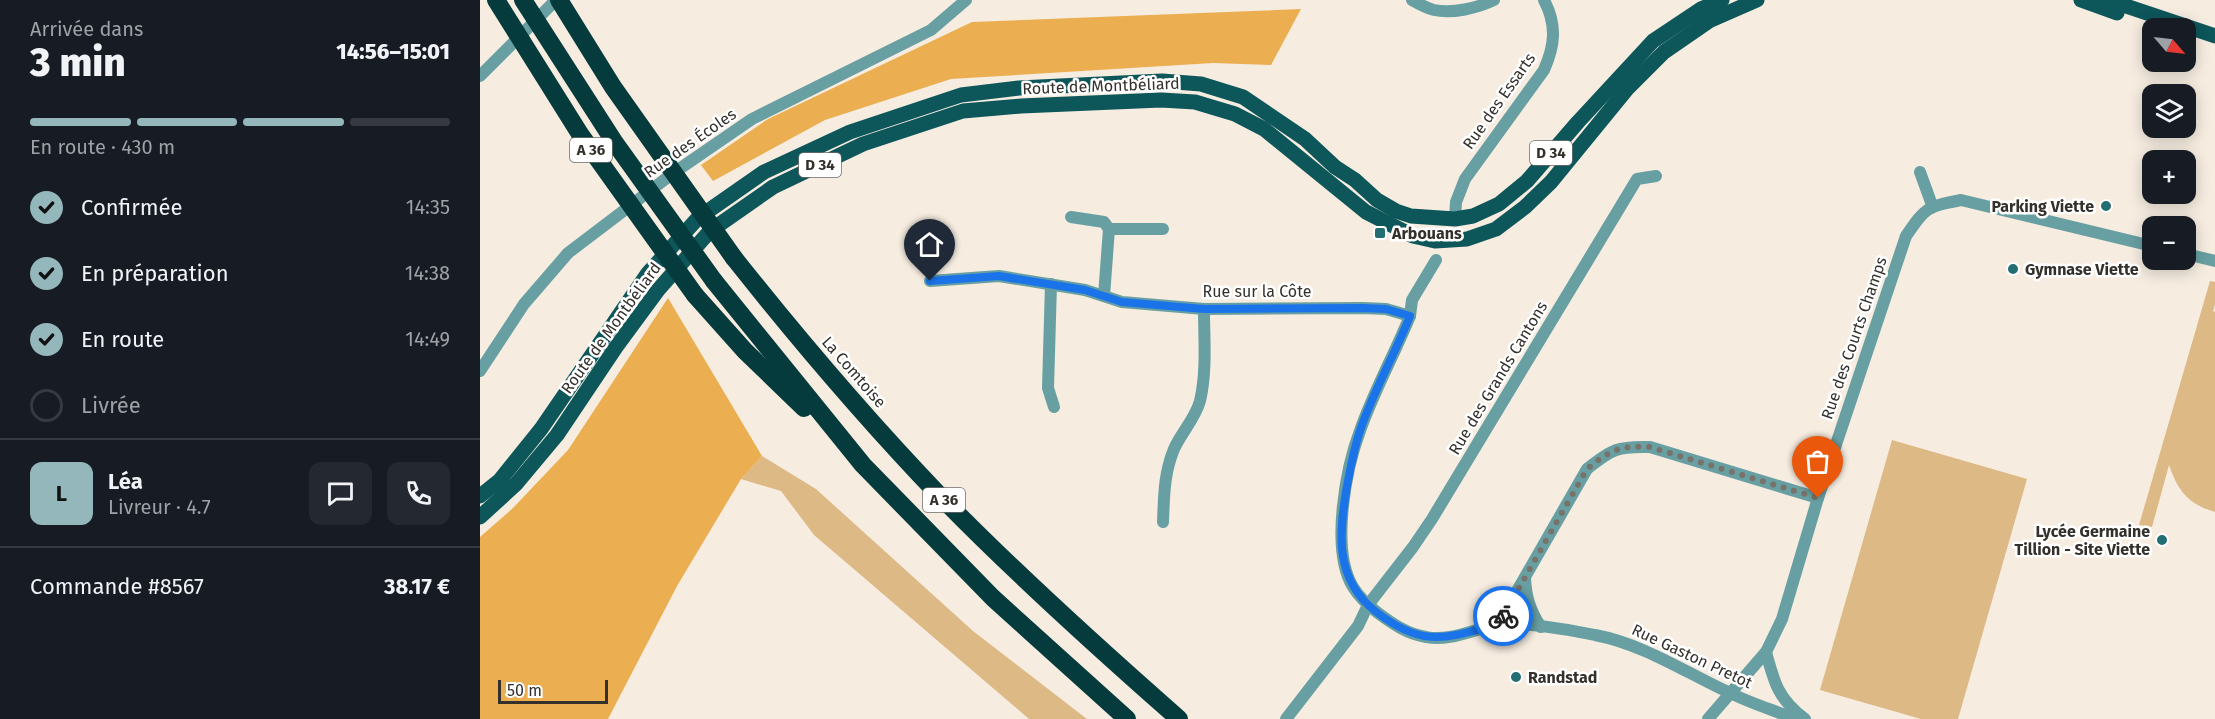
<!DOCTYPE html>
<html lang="fr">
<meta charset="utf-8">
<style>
:root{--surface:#171b24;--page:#242831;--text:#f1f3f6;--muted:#9ea1a6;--line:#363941;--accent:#94b7bb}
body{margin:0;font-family:"Fira Sans",sans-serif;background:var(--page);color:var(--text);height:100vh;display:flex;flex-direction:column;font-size:22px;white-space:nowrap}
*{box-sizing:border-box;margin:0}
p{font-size:20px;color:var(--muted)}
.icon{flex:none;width:33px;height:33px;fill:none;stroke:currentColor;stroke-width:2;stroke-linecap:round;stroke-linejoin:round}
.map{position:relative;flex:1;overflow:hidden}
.drawer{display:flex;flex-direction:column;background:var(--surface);width:480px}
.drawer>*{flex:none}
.needle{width:39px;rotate:118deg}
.tools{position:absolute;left:1662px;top:18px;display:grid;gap:12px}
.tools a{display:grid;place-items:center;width:54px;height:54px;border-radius:12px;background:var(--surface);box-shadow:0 3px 15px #0003;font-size:30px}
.scale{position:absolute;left:18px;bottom:15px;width:110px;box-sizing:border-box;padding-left:6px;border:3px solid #34302b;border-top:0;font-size:16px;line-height:21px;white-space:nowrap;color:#34302b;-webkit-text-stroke:4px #fff;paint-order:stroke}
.pin{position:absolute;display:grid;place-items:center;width:51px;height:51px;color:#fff;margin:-62px -26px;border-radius:50% 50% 50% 0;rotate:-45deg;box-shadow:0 0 6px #0007}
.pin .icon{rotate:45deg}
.courier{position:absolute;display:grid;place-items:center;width:60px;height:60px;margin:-30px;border:4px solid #1a73e8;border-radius:50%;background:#fff;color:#222;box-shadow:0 2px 8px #0007}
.summary em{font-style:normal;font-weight:800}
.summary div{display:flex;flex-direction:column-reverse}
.summary{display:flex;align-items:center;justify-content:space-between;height:102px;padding:0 30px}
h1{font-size:39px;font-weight:800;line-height:45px}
.bar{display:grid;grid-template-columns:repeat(4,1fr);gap:9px 6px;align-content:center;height:72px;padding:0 30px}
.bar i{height:8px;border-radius:4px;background:var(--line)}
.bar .selected{background:var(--accent)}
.bar p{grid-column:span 4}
.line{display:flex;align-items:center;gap:15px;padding:0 30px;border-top:2px solid var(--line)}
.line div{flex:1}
.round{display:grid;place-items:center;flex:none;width:63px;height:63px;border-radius:12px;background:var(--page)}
ol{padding:0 30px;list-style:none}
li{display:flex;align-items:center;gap:18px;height:66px}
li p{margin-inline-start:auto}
li .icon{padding:6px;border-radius:50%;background:var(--accent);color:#111;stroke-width:4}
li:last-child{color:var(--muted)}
li i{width:33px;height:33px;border:3px solid var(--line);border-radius:50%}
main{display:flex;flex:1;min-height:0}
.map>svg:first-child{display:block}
.green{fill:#ddb986}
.forest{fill:#ebae51}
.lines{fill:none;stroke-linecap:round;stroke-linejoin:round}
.minor{stroke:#689fa2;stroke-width:12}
.primary{stroke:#0d565a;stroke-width:15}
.motorway{stroke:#053b3d;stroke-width:18}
.motorway-bridge{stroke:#053b3d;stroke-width:18}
.done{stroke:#78726a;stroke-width:6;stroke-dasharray:0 10.8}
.route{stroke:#1a73e8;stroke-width:8}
.poi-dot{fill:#236e72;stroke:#fff;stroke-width:2}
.labels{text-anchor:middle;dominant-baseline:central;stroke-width:5;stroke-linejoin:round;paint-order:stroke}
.shield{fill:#fff;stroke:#716e6b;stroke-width:1.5}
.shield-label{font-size:15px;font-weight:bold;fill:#34302b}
.street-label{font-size:16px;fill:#34302b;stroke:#fff}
.poi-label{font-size:16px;font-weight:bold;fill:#34302b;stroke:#fff;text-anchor:start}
</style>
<main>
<section class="drawer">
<div class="summary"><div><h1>3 min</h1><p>Arrivée dans</p></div><em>14:56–15:01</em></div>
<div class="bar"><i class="selected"></i><i class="selected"></i><i class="selected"></i><i></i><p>En route · 430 m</p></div>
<ol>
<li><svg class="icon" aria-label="check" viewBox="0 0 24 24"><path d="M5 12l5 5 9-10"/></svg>Confirmée<p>14:35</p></li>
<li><svg class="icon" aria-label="check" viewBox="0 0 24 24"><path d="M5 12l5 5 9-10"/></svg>En préparation<p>14:38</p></li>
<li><svg class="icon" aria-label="check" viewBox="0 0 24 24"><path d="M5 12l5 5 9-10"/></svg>En route<p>14:49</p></li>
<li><i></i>Livrée</li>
</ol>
<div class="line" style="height:108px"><b class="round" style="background:var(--accent);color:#111">L</b><div><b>Léa</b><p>Livreur · 4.7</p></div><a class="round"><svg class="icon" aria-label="chat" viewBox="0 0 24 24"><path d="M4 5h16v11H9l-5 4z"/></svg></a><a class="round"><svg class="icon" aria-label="phone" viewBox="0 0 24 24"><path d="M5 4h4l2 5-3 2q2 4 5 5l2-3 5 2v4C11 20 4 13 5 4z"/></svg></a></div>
<div class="line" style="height:78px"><div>Commande #8567</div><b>38.17 €</b></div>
</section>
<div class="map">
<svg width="1735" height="719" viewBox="0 0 1735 719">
<rect width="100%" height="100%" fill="#f6ece0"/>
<g class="green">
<path d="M1730,281L1735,282V304L1733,312L1735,311V512C1708,504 1698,491 1689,465L1672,527L1659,525Z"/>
<polygon points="1412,440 1547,479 1478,719 1441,719 1340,690"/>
<polygon points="282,456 336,489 493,631 607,719 549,719 334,535 301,491 261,479"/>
</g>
<g class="forest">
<polygon points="821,9 791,65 733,63 471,79 345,120 233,181 221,165 288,119 492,22"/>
<polygon points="188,298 282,456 261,479 197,586 128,719 0,719 0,537 33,508 88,450"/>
</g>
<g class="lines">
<g class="minor">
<path d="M932,0C939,4 946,8 954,10C972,14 998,8 1014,0"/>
<polyline points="0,76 76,0"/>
<polyline points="1440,172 1452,205"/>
<polyline points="591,217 624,222 629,229"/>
<path d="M975,219L976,202L985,179L1064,70C1075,45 1077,25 1064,0"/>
<polyline points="1706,254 1735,261"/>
<path d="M956,260L932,300L930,316C915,353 895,389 881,428C866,467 850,549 873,587C879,597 889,606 898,613C913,624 927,634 946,637C969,642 994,629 1016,625C1039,621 1092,630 1115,635C1163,644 1205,672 1248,692C1270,703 1293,710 1315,719"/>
<polyline points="450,281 519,276 605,290 642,302 724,309 883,308 906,309 930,316"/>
<polyline points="571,284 568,388 574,407"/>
<polyline points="624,296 629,229 683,229"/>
<polyline points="0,371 44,304 88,253 192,174 272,119 451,30 486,0"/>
<path d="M683,522C684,496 684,473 694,449C701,433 715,419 720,401C727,371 724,339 724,309"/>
<path d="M1045,578C1046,597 1050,611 1061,627"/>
<path d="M1018,624L1107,469C1132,449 1138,446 1170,447L1338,498"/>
<path d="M1286,652C1294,682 1298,699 1325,719"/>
<polyline points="806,719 878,626 888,605 933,547 952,519 1157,179 1176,176"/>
<path d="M1228,719L1286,652L1302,619L1338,498L1426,236C1446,207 1446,207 1481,200L1672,246"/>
</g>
<g class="primary">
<polyline points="1601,0 1637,13"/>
<polyline points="1628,0 1735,36"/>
<polyline points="0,496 20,480 61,429 168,273 218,218 284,172 370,132 481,95 539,88 682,81 721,84 763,97 825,139 855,167 875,180 897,200 916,211 931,216 975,219 993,216 1019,204 1047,181 1098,122 1173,41 1221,9 1242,0"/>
<polyline points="0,517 36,484 77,435 136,347 178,290 230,231 293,187 383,144 483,111 541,106 681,100 715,102 755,114 784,129 886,212 933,236 955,241 987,239 1016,229 1045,207 1071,182 1147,89 1184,52 1229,21 1277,0"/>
</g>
<g class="motorway">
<path d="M254,258C319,340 387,420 460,496C536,574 617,647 699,719"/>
<polyline points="234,281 383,465 513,598 647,719"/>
<polyline points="215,295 265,351 324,408"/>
</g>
<g class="motorway-bridge">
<polyline points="16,0 100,134 215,295"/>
<polyline points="43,0 135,143 234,281"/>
<polyline points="79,0 133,87 254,258"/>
</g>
</g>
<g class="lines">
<path class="done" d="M1023,616L1107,469C1132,449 1138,446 1170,447L1338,498"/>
<path class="route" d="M450,281L519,276L605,290L642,302L724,309L883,308L906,309L930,316C915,354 894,390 881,428C874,447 871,466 867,486C859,533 854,578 895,611C942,648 964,639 1018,624L1023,616"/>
</g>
<g class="poi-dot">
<circle cx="1626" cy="206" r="6"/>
<rect x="894" y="227" width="12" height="12" rx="3"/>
<circle cx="1533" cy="269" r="6"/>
<circle cx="1682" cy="540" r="6"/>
<circle cx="1036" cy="677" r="6"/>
</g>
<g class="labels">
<g class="shield">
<rect x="90" y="138" width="42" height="24" rx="4.5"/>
<rect x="1050" y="141" width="42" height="24" rx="4.5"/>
<rect x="319" y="153" width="42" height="24" rx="4.5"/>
<rect x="443" y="488" width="42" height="24" rx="4.5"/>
</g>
<g class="shield-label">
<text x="111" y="150">A 36</text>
<text x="1071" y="153">D 34</text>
<text x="340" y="165">D 34</text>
<text x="464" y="500">A 36</text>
</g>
<g class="street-label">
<text transform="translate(621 86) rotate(-2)">Route de Montbéliard</text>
<text transform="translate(1019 101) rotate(-55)">Rue des Essarts</text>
<text transform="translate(210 143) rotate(-35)">Rue des Écoles</text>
<text x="777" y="291">Rue sur la Côte</text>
<text transform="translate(131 328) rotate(-54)">Route de Montbéliard</text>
<text transform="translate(1374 338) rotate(-71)">Rue des Courts Champs</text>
<text transform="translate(374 372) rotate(49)">La Comtoise</text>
<text transform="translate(1018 378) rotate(-59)">Rue des Grands Cantons</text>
<text transform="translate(1212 656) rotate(25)">Rue Gaston Pretot</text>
</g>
<g class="poi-label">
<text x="1614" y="206" text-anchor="end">Parking Viette</text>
<text x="912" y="233">Arbouans</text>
<text x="1545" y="269">Gymnase Viette</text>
<text x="1670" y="531" text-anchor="end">Lycée Germaine<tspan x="1670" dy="18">Tillion - Site Viette</tspan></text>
<text x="1048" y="677">Randstad</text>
</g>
</g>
</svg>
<div class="tools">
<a><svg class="needle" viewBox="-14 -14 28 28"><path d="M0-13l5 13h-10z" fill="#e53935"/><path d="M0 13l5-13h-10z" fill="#9ea1a6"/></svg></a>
<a><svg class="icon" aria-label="layers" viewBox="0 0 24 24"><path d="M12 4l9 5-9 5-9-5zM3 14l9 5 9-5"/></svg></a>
<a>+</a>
<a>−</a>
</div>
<div class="scale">50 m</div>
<div class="pin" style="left:1338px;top:498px;background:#ea580c"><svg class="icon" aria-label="bag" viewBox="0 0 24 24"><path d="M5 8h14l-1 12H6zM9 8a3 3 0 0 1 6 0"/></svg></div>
<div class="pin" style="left:450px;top:281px;background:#1f2937"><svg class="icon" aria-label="home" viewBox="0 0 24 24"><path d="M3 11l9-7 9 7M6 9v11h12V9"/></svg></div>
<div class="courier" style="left:1023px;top:616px"><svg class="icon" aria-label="bike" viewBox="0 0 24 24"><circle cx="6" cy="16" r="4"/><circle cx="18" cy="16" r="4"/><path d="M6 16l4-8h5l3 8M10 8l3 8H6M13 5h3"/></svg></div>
</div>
</main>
